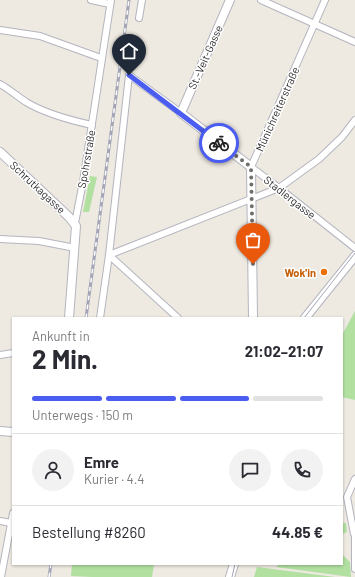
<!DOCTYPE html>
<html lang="de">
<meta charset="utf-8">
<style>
:root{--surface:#fff;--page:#f2f2f3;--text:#2b2b33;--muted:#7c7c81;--line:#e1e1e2;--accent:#4b5cf0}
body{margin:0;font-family:Barlow,sans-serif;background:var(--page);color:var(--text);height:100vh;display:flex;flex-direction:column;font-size:15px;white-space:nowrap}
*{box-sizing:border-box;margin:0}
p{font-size:13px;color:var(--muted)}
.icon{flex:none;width:22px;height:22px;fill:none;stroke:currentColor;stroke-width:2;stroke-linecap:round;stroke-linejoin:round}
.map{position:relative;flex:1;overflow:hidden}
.details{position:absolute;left:12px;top:317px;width:331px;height:248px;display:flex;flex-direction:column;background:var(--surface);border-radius:0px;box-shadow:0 1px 3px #0004}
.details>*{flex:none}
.pin{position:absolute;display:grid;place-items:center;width:34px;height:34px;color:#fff;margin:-41px -17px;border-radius:50% 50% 50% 0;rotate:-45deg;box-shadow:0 0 4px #0007}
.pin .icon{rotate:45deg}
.courier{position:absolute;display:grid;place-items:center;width:40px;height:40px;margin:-20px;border:3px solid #4b5cf0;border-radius:50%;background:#fff;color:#222;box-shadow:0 1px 5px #0007}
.overview em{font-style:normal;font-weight:700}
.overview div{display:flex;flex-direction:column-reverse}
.overview{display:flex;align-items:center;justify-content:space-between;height:68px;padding:0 20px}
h1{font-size:26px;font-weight:700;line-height:30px}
.bar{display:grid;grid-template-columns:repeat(4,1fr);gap:6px 4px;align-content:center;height:48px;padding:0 20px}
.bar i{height:5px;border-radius:3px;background:var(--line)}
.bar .current{background:var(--accent)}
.bar p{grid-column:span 4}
.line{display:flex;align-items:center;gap:10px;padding:0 20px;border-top:1px solid var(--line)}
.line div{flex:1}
.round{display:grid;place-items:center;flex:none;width:42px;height:42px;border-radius:21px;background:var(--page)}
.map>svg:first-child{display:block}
.green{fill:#b1e0a1}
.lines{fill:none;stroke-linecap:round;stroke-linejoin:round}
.street-casing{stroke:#b4b5bf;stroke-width:8}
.secondary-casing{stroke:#b4b5bf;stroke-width:10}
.street{stroke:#fff;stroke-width:6}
.secondary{stroke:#fff;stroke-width:8}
.tram{stroke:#a3a4b6;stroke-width:1}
.rail-casing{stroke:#a3a4b6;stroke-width:3}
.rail{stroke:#fff;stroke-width:1.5;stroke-dasharray:4.5;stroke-linecap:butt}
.done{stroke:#716f6c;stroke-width:4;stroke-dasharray:0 7.2}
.route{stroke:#4b5cf0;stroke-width:5}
.food-dot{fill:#e8710a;stroke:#fff;stroke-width:1.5}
.labels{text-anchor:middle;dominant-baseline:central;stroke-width:3;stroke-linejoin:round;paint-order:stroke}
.street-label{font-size:11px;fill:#2d2d2d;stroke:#fff}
.food-label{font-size:11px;font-weight:bold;fill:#c56008;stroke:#fff;text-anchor:end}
</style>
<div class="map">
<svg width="355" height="577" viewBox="0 0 355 577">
<rect width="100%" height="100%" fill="#eee9e1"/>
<g class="green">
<polygon points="90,176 97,177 89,212 83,212"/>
<polygon points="355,311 355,400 342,397 342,335"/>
<polygon points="342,523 346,523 347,532 342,534 343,555 350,562 351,577 276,567 279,564 342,564"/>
<polygon points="72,564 154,564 152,577 92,577 71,576"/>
<polygon points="257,567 335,577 254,577"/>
</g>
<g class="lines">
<g class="street-casing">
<g id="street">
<polyline points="91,0 110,4"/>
<polyline points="261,0 355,42"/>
<polyline points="325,0 251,167 279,188 355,248"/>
<polyline points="139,18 142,0"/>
<polyline points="0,30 40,36 101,58"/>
<polyline points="129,75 181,113"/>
<path d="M0,84C9,89 17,96 26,102C46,114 69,120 92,125"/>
<polyline points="75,223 83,182 111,0"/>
<polyline points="0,239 39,241 75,248"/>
<polyline points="100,318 109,255 129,75"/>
<polyline points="178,318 109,255 279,188 319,159 342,137 355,120"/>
<polyline points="0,355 13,353"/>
<polyline points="0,521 11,523"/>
<polyline points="355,531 355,569"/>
<polyline points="354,534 347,497 355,479"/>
<polyline points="1,577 13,513"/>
</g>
</g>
<g class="secondary-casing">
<g id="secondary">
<polyline points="230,0 181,113 251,167 253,318"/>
<polyline points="0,152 69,217 76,226 69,318"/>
<polyline points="305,318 355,256"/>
<polyline points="0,431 13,432"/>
<polyline points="230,577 234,564"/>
</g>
</g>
<use href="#street" class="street"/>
<use href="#secondary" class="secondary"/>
<g class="tram">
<polyline points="304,318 355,253"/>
<polyline points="232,577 235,564"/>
</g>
<g class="rail-casing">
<g id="rail">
<polyline points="86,318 129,0"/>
<polyline points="49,577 51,564"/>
</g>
</g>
<use href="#rail" class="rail"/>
</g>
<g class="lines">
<polyline class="done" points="219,143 251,167 253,264"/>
<polyline class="route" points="129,75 219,143"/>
</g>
<circle class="food-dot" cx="324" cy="272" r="4"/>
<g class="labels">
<g class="street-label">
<text transform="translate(205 57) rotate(-66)">St.-Veit-Gasse</text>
<text transform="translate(277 109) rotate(-66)">Münichreiterstraße</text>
<text transform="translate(86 159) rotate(-80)">Spohrstraße</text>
<text transform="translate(38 187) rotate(43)">Schrutkagasse</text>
<text transform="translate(290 197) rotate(38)">Stadlergasse</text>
</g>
<g class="food-label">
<text x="316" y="272">Wok'in</text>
</g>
</g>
</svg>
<div class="pin" style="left:253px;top:264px;background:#ea580c"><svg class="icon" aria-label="bag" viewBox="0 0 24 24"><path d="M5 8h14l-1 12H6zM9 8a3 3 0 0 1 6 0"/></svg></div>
<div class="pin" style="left:129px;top:75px;background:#1f2937"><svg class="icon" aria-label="home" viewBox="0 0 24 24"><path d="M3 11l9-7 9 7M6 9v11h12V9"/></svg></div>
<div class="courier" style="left:219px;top:143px"><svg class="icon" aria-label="bike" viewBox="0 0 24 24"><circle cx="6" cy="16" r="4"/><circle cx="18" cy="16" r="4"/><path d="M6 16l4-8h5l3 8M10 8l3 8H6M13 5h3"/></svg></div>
<section class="details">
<div class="overview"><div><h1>2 Min.</h1><p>Ankunft in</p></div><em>21:02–21:07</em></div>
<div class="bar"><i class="current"></i><i class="current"></i><i class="current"></i><i></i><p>Unterwegs · 150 m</p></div>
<div class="line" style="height:72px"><a class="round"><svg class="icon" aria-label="person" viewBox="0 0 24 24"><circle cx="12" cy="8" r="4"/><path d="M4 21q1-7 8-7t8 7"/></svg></a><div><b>Emre</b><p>Kurier · 4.4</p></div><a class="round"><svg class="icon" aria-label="chat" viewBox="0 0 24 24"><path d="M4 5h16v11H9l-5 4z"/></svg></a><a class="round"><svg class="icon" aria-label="phone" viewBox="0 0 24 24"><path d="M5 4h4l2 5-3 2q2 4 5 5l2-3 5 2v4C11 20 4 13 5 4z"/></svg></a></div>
<div class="line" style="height:52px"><div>Bestellung #8260</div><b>44.85 €</b></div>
</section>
</div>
